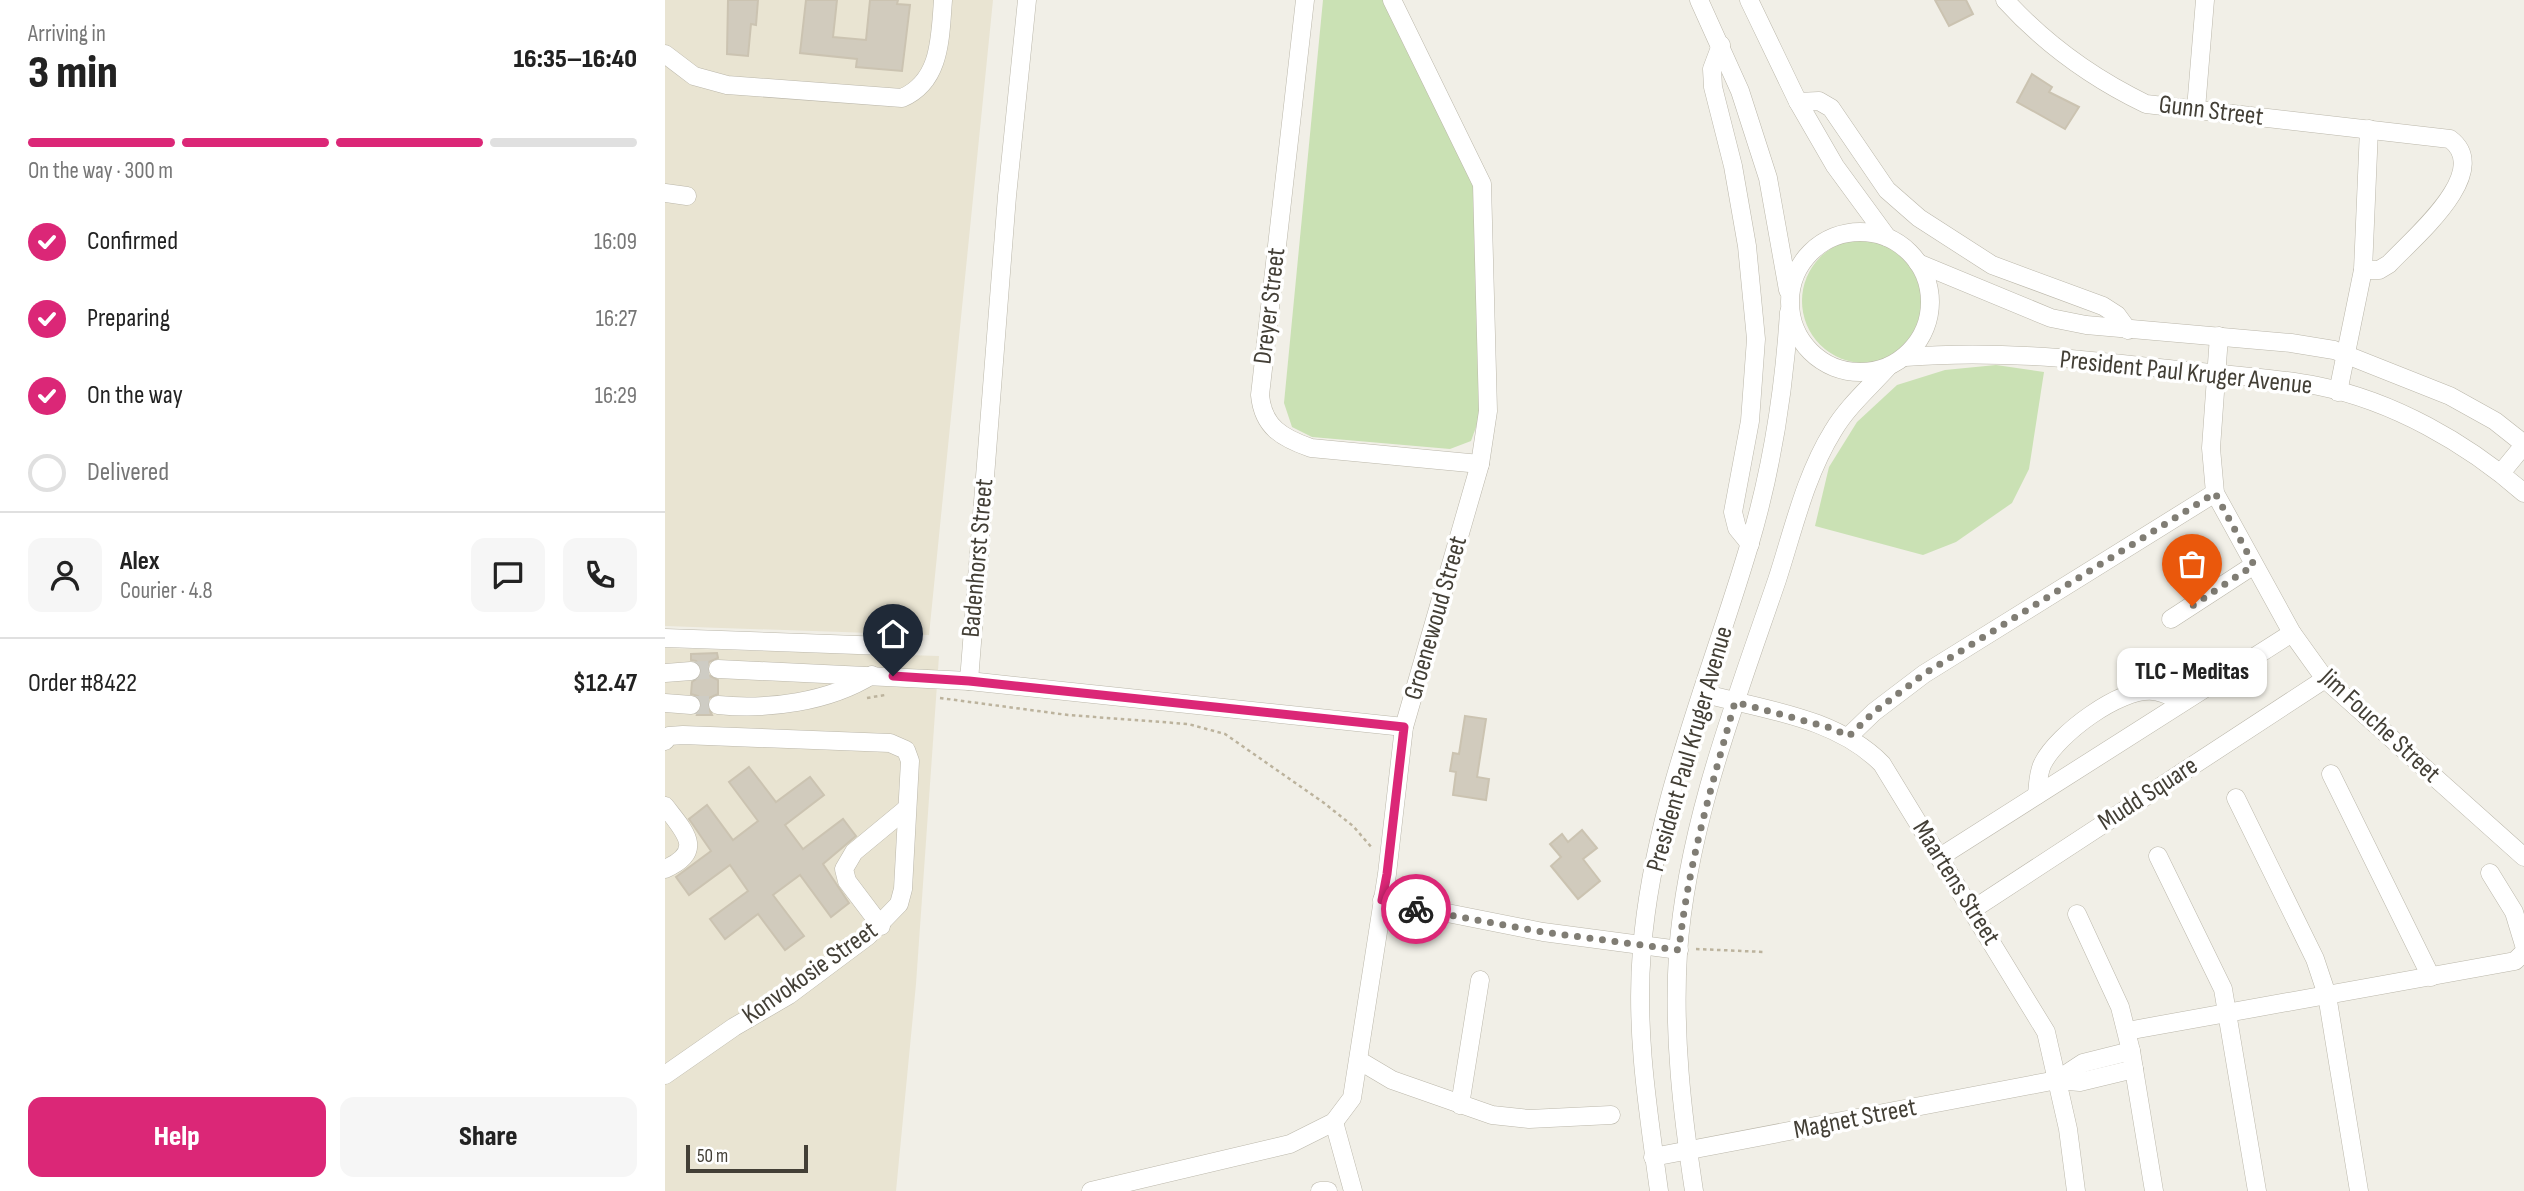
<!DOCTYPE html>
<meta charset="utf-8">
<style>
:root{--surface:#fff;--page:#f6f6f6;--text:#222;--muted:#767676;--line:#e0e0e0;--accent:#db2777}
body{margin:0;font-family:"Sofia Sans Condensed",sans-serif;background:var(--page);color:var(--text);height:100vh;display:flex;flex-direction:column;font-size:26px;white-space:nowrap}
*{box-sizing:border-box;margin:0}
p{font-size:23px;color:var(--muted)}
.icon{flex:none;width:38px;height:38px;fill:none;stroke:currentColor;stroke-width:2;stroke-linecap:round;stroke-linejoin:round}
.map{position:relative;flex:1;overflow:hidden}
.panel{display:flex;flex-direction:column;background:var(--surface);width:665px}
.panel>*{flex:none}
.scale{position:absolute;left:21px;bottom:18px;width:122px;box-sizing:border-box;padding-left:7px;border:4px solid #433f36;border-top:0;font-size:19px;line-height:24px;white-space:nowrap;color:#433f36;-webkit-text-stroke:5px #fff;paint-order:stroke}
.pin{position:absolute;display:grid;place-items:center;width:60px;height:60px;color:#fff;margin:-72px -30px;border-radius:50% 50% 50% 0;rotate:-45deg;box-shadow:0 0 7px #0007}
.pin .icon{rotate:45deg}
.courier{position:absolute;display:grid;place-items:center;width:70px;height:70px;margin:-35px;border:5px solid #db2777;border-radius:50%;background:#fff;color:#222;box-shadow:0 2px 9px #0007}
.bubble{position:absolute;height:49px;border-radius:14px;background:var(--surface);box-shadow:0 2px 5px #0004;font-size:23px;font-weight:800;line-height:49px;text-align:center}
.overview em{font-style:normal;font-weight:800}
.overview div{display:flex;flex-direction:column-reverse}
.overview{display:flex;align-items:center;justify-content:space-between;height:119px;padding:0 28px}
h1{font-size:46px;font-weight:800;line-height:52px}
.bar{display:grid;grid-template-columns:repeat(4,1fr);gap:10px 7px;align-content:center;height:84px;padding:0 28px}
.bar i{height:9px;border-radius:5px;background:var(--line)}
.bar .current{background:var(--accent)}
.bar p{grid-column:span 4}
.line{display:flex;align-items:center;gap:18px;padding:0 28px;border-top:2px solid var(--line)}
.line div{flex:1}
.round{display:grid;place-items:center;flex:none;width:74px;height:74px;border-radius:14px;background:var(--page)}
ol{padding:0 28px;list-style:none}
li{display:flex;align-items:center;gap:21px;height:77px}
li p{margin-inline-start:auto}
li .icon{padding:7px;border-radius:50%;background:var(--accent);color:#fff;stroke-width:4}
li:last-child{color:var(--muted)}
li i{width:38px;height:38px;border:4px solid var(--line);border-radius:50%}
.cta{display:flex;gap:14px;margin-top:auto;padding:14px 28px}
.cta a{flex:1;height:80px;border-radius:14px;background:var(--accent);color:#fff;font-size:28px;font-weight:800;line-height:80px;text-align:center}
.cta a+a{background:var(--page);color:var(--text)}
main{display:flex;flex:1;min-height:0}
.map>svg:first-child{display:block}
.education{fill:#e9e4d2}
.green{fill:#cae1b4}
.building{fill:#d1cbbd;stroke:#cbc3b1;stroke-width:2}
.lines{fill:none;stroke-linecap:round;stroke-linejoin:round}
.minor-tunnel{stroke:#ceccc4;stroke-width:18;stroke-dasharray:18 9;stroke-linecap:butt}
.minor-casing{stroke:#bbb7aa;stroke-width:19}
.path{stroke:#bcb39d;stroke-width:2.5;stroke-dasharray:3.5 3.5;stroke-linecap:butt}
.minor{stroke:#fff;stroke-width:18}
.done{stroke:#807d74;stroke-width:7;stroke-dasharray:0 12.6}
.route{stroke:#db2777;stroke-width:9}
.labels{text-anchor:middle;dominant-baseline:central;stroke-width:7;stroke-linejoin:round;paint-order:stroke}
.street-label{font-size:26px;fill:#433f36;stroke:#fff}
</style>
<main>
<section class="panel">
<div class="overview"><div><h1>3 min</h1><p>Arriving in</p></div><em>16:35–16:40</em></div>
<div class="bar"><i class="current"></i><i class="current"></i><i class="current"></i><i></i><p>On the way · 300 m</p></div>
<ol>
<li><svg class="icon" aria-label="check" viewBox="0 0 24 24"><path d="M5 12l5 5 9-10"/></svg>Confirmed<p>16:09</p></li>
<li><svg class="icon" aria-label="check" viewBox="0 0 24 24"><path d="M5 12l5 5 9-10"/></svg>Preparing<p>16:27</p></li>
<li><svg class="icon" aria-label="check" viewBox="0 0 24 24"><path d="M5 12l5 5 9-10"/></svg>On the way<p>16:29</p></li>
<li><i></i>Delivered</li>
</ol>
<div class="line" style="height:126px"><a class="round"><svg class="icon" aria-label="person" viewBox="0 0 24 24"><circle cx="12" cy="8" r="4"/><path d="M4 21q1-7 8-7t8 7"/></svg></a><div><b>Alex</b><p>Courier · 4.8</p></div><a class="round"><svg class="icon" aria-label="chat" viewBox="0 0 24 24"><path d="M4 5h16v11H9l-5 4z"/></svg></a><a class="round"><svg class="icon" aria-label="phone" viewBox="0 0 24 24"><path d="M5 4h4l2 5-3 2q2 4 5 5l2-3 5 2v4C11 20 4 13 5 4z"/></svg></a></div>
<div class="line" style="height:91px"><div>Order #8422</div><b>$12.47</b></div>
<div class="cta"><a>Help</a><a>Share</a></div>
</section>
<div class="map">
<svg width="1859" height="1191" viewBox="0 0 1859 1191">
<rect width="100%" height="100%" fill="#f1efe7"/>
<g class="education">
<polygon points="0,0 328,0 264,635 0,626"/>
<polygon points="0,648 274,656 251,984 231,1191 0,1191"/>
</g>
<g class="green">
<polygon points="658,0 720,0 813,190 815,416 806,441 785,449 647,437 627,427 619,403"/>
<circle cx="1199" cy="301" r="62"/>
<polygon points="1331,365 1379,372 1364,469 1347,503 1291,542 1258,555 1150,526 1164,467 1192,422 1232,385 1280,370"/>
</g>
<g class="building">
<polygon points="63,0 93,0 91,25 86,24 83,56 62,54"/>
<polygon points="141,0 172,0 168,37 201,40 205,0 233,0 232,4 245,5 237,71 191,67 192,59 135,53"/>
<polygon points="1270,0 1301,0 1308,14 1284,26"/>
<polygon points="1367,74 1387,87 1384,92 1414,107 1400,129 1352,102"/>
<polygon points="52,653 53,658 44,662 42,668 43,675 53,680 53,694 44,698 42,704 47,715 32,715 37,705 33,696 26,694 27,682 36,676 37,669 31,661 26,660 26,654"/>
<polygon points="800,716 821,719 812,777 824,779 821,800 788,795 791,772 785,771 788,753 794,754"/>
<polygon points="84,767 111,802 145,777 159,795 120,825 138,849 178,819 191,836 158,864 184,903 166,917 135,875 108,895 139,936 120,950 93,914 60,939 45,919 83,891 65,865 24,895 11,877 46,851 24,819 42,805 68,840 93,821 64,782"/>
<polygon points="917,830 932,848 918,859 935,881 913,899 886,866 896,857 885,844 897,834 903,842"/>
</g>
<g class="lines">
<g class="minor-tunnel">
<polyline points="26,671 53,669"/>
<polyline points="26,705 53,705"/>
</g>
<g class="minor-casing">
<g id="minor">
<path d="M640,0L595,395C598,427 617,438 646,448L815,464"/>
<polyline points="1034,0 1075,91 1103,178 1123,290"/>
<polyline points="1084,0 1133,102 1170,166 1222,237"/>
<path d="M1340,0C1381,45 1427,78 1481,104L1785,139C1829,172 1747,239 1724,264L1714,270H1698"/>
<polyline points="1056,45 1047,69 1048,87 1068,166 1082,246 1091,339 1085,421 1068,512 1072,528 1085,544"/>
<path d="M0,54L29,76L62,85L237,98C276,81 275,38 278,0"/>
<polyline points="1133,102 1154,101 1166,108 1222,190 1254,218 1327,265 1438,306 1452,315 1463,330"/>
<polyline points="1531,109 1540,0"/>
<polyline points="0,193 22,196"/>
<circle cx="1195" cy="302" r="70"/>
<polyline points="1253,263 1386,318 1421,325 1626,343 1669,350 1785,396 1830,421 1859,444"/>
<polyline points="1554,336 1546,448 1550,493 1627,633 1660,679 1859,857"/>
<path d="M1240,357C1326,350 1409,358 1494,368C1547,374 1601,376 1653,386C1728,401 1802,443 1859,493"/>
<polyline points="1673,392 1698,270 1704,129"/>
<polyline points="1836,473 1859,445"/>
<polyline points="1506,619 1589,565"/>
<polyline points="0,638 220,646"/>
<polyline points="53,669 304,681 739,727"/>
<polyline points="0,673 26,671"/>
<polyline points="304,681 342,196 362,0"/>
<path d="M1037,693C1099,710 1171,717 1217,764L1381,1032L1403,1129L1411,1191"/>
<polyline points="0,703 26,705"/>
<path d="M53,705C103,710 164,702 207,675"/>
<polyline points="1184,736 1209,712 1259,674 1550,493"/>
<polyline points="0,741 4,736 18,735 225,743 241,750 245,761 238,889 234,904 203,936 124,995 69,1027 0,1075"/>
<polyline points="1666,774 1766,977"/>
<path d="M1372,795C1373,785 1373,772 1378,763C1393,734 1454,688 1488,691C1498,692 1510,698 1519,701"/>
<polyline points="1571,798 1650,959 1662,995 1694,1191"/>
<path d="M0,806C19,831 41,851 0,869"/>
<polyline points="1493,856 1558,989 1592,1191"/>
<polyline points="1275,857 1627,633"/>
<polyline points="1825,873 1849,912 1859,945"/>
<polyline points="717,900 878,932 1014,950"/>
<polyline points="1307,910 1660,679"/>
<polyline points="1412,914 1455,1007 1466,1051 1489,1191"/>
<polyline points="216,926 182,881 179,869 189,852 241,809"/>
<polyline points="1462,1031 1850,961 1859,952"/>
<polyline points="695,1061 727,1080 827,1115 864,1119 946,1115"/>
<polyline points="1392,1080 1418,1063 1466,1051"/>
<polyline points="795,1105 815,980"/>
<polyline points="669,1122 688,1191"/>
<polyline points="988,1157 1392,1080 1415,1082 1469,1069"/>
<polyline points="426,1191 625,1144 669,1122 687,1098 722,874 739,727 815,464 823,411 817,184 727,0"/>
<polyline points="655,1191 663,1191"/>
<path d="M994,1191C983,1110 970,1031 977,949C988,810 1045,678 1084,546C1107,469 1119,392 1124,312"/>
<path d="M1029,1191C1017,1112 1008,1034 1013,953C1022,826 1071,700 1112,580C1128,531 1140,476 1168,431C1182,407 1204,388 1223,367"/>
</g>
</g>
<g class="path">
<polyline points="202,698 220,695"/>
<polyline points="275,698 403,715 523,724 560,734 659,803 688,826 708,849"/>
<polyline points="1031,949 1100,952"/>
</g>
<use href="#minor" class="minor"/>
</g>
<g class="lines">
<path class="done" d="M751,909L878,932L1014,950C1023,864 1047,785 1070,702L1166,728L1184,736L1209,712L1259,674L1550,493L1589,565L1527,606"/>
<polyline class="route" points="228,676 304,681 739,727 722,874 717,900 751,909"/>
</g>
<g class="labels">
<g class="street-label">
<text transform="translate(1546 111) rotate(7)">Gunn Street</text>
<text transform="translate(605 306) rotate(-83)">Dreyer Street</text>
<text transform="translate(1521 373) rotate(6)">President Paul Kruger Avenue</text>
<text transform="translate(313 558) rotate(-85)">Badenhorst Street</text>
<text transform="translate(771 618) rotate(-74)">Groenewoud Street</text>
<text transform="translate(1715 726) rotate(43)">Jim Fouche Street</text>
<text transform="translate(1025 749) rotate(-74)">President Paul Kruger Avenue</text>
<text transform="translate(1483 794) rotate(-33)">Mudd Square</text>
<text transform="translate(1291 883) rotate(58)">Maartens Street</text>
<text transform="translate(145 973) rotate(-35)">Konvokosie Street</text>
<text transform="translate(1190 1119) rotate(-11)">Magnet Street</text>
</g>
</g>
</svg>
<div class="scale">50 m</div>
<div class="pin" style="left:1527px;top:606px;background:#ea580c"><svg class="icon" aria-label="bag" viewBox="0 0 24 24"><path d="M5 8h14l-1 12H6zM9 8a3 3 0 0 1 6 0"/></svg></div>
<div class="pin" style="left:228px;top:676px;background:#1f2937"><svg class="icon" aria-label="home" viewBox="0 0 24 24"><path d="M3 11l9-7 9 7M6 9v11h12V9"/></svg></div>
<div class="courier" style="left:751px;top:909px"><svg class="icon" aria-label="bike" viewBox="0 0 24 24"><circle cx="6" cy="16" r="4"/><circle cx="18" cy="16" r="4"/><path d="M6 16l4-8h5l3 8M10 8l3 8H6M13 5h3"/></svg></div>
<div class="bubble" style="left:1452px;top:648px;width:150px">TLC - Meditas</div>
</div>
</main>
